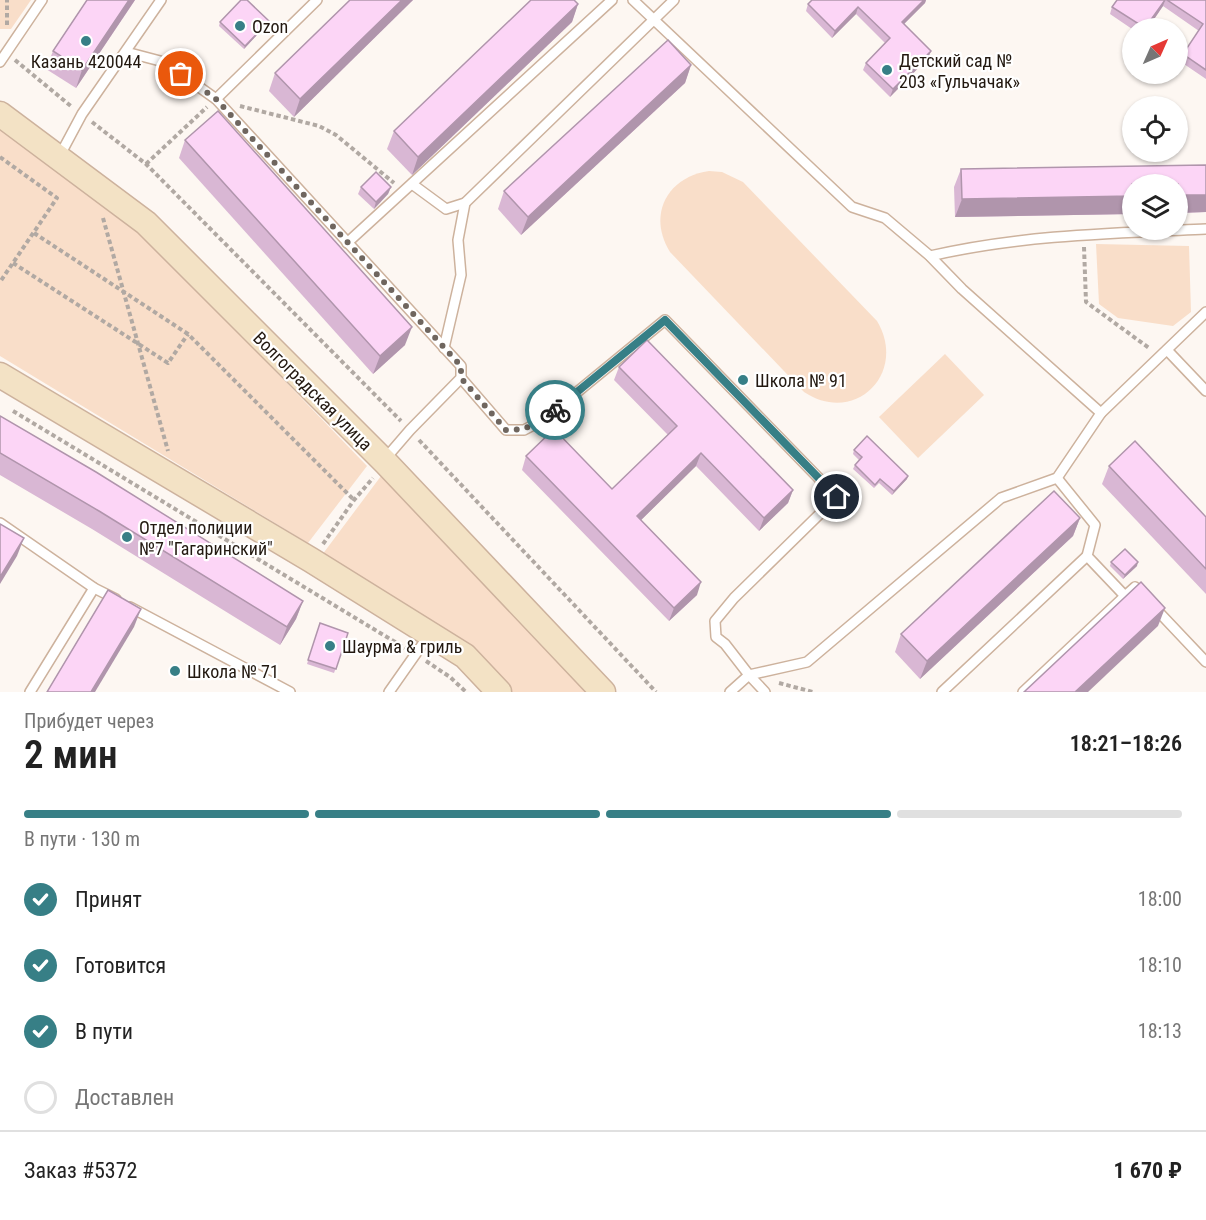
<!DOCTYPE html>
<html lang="ru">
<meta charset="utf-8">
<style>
:root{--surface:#fff;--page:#f2f2f2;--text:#222;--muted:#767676;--line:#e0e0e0;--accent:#377f86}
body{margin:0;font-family:"Roboto Condensed",sans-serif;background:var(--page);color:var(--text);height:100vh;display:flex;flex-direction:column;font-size:22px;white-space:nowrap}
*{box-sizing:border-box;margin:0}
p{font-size:20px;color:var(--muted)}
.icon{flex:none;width:33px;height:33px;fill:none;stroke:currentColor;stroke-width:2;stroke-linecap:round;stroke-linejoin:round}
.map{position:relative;height:692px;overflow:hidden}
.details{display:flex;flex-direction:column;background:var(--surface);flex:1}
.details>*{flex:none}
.needle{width:39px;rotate:45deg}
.controls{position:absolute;left:1122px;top:18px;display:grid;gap:12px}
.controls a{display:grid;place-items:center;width:66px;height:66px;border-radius:50%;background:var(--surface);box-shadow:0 2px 4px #0004;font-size:30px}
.pin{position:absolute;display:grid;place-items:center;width:51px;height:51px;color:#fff;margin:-26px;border:3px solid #fff;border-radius:50%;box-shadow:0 2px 6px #0007}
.courier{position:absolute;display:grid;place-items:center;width:60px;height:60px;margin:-30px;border:4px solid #377f86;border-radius:50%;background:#fff;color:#222;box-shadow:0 2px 8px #0007}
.head em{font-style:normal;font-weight:600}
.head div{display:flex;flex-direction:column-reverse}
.head{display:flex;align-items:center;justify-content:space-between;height:102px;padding:0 24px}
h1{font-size:39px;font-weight:600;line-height:45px}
.bar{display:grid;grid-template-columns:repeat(4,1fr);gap:9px 6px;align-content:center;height:72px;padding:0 24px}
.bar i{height:8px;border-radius:4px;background:var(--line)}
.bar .active{background:var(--accent)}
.bar p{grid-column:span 4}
.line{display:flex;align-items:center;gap:15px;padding:0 24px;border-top:2px solid var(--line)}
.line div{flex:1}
ol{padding:0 24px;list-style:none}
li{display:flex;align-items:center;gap:18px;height:66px}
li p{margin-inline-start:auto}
li .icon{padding:6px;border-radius:50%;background:var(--accent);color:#fff;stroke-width:4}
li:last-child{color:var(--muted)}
li i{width:33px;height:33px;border:3px solid var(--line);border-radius:50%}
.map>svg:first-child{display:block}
.green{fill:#f9dec9}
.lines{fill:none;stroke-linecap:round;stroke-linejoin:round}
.service-casing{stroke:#cdb29d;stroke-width:12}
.secondary-casing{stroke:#cdb29d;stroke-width:27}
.path{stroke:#b1a9a3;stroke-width:4;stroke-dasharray:4.5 3;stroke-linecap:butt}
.service{stroke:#fff;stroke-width:9}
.secondary{stroke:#f3e2c5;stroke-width:24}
.wall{fill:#d9b7d4}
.shaded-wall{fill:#b095ac}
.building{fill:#fcd5f6;stroke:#b095ac;stroke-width:1.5}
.done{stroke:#6f665f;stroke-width:6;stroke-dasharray:0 10.8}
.route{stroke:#377f86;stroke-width:8}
.poi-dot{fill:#377f86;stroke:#fff;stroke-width:2}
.labels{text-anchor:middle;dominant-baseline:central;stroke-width:4.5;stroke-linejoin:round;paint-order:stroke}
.poi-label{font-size:18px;fill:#221810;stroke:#fff;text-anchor:start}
.street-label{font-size:18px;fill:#221810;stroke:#fff}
</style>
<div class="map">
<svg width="1206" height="692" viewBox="0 0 1206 692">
<rect width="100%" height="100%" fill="#fdf7f2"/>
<g class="green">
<polygon points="0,0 31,0 11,29 0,29"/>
<polygon points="0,124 136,227 367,466 308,543 0,356"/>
<path d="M709,171L722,172L743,182L877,321C908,373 855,426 804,392L670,252C647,215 667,177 709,171Z"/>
<polygon points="1096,244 1189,246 1191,312 1173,326 1118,318 1099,304"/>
<polygon points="945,354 984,395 918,458 879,417"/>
<polygon points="381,476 587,692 512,692 468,646 322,555"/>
</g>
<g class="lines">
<g class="service-casing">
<g id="service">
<polyline points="633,0 852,207 885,218 930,256 962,289 1101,413"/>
<polyline points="126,52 164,62 216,99 461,366 461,378 410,430 385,459"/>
<polyline points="0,62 42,0"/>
<polyline points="216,99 317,0"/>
<polyline points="59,157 82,114 161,0"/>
<polyline points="412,184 446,209 465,203 674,0"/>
<polyline points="347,243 612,0"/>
<path d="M930,256C1020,235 1114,233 1206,229"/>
<polyline points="444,348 461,275 458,240 465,203"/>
<polyline points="1167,350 1206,391"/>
<polyline points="461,378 506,430 524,430 543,420 665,320 837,497 734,598 715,621 716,637 725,644 749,675 807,662 1001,498 1057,478 1101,413 1206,312"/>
<polyline points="1057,478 1095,525 1087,556 1125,596 1135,587 1145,597"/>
<polyline points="0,523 94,588 116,599"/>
<polyline points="130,607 290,692"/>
<polyline points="1154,607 1206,662"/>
<polyline points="30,692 94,588"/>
<polyline points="389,692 429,635"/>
<polyline points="730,692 749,675 765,692"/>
<polyline points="942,692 1087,556"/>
<polyline points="1023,692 1125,596"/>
</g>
</g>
<g class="secondary-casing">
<g id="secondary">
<polyline points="0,114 146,223 386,463 603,692"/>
<polyline points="0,375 311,560 465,656 499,692"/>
</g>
</g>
<g class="path">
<polyline points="7,25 7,0"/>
<polyline points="15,60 72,107"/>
<polyline points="240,106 319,126 336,135 394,183"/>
<polyline points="92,122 146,164 401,421"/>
<polyline points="0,157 57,198 0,282"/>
<polyline points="146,164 207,107"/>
<polyline points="103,218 168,451"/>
<polyline points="34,233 188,334 354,500"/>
<polyline points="1084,247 1086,302 1149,348"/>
<polyline points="13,263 168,363 188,334"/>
<polyline points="13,411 405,648"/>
<polyline points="419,440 656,692"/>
<polyline points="323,544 354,500 373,478"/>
<polyline points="426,661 450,677 466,692"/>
<polyline points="779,683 813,692"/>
</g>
<use href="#service" class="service"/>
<use href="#secondary" class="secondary"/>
</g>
<g class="wall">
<polygon points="87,0 135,0 76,88 46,69 53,51"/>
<polygon points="350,0 413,0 294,117 269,91 275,73"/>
<polygon points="812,0 926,0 925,3 904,24 931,51 928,58 890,97 863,70 866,63 885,43 856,14 832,38 806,11 808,4"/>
<polygon points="1117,0 1206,0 1206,79 1181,62 1183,54 1199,31 1163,6 1148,28 1132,28 1132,29 1110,14 1112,7"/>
<polygon points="578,4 572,22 412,175 387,149 394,131"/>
<polygon points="220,22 267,24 244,49 219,26"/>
<polygon points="691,65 685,83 521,235 498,209 504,191"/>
<polygon points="185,140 405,345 373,374 179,158"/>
<polygon points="1206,165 1206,212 1178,213 1178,184 1132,184 1132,214 955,217 954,187 961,169"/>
<polygon points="361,187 391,187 388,194 374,209 358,194"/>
<polygon points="619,367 793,490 788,503 759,531 696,466 641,520 697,595 669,621 522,470 526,456 612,489 668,435 614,380"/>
<polygon points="0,416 303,601 296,619 280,645 92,529 0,475"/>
<polygon points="854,450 908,476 907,479 892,495 879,483 874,488 853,469 855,465 859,460 853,454"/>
<polygon points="1109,466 1206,517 1206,594 1102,484"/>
<polygon points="1080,518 1073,536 920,679 895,652 901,634"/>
<polygon points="1111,562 1137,566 1123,579 1110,566"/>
<polygon points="320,623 348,633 334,673 307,664"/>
</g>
<g class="shaded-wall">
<polygon points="129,0 135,0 76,88 82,70"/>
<polygon points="402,0 413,0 294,117 300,99"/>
<polygon points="924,0 926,0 925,3 899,29 902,22"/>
<polygon points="1165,0 1163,6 1148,28 1145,28"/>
<polygon points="578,4 572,22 412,175 418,157"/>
<polygon points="858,7 856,14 832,38 835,31"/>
<polygon points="269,21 267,24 244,49 245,46"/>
<polygon points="931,51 928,58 890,97 893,89"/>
<polygon points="691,65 685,83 521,235 528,217"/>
<polygon points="391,187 388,194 374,209 376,202"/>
<polygon points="1178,195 1206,195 1206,212 1178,213"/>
<polygon points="1132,196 1132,214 955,217 962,199"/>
<polygon points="412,327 405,345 373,374 380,356"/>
<polygon points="701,453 696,466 632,529 637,516"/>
<polygon points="908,476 907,479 892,495 894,491"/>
<polygon points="793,490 788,503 759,531 764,518"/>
<polygon points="1080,518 1073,536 920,679 927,661"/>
<polygon points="24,538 17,556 0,584 0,577"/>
<polygon points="1138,562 1137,566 1123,579 1125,575"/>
<polygon points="701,582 697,595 669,621 674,608"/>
<polygon points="303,601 296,619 280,645 287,627"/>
<polygon points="1165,608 1158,626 1088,692 1075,692"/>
<polygon points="141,609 134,627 95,692 91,692"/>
</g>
<g class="building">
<polygon points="87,0 129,0 82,70 53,51"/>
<polygon points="241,0 247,0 269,21 245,46 220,22"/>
<polygon points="350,0 402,0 300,99 275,73"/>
<polygon points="531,0 574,0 578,4 418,157 394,131"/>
<polygon points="812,0 924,0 902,22 931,51 893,89 866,63 890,38 858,7 835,31 808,4"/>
<polygon points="1117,0 1165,0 1145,28 1112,7"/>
<polygon points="1167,0 1206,0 1206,70 1183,54 1203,24"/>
<polygon points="668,40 691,65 528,217 504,191"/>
<polygon points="218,111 412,327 380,356 185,140"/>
<polygon points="1206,165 1206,195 1178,195 1178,184 1132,184 1132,196 962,199 961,169"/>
<polygon points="376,172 391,187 376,202 361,187"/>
<polygon points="647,340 793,490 764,518 701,453 637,516 701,582 674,608 526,456 554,429 612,489 677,426 619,367"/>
<polygon points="0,416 96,472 303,601 287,627 99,511 0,453"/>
<polygon points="867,436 908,476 894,491 880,479 875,485 855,465 862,457 854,450"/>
<polygon points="1135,441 1206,517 1206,569 1109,466"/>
<polygon points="1054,491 1080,518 927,661 901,634"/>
<polygon points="0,524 24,538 0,577"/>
<polygon points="1125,549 1138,562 1125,575 1111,562"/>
<polygon points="1141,582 1165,608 1075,692 1024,692"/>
<polygon points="108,590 141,609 91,692 47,692"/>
<polygon points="320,623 348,633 336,669 308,660"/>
</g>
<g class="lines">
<path class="done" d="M181,74L216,99L461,366V378L506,430C528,430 538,424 555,410"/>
<polyline class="route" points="555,410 665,320 837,497"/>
</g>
<g class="poi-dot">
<circle cx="240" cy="26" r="6"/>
<circle cx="86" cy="41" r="6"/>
<circle cx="887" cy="70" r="6"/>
<circle cx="743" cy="380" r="6"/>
<circle cx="127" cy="537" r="6"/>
<circle cx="330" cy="646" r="6"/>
<circle cx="175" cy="671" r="6"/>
</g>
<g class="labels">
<g class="poi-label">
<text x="252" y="26">Ozon</text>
<text x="899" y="60">Детский сад №<tspan x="899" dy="21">203 «Гульчачак»</tspan></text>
<text x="86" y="61" text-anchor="middle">Казань 420044</text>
<text x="755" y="380">Школа № 91</text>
<text x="139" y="527">Отдел полиции<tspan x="139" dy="21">№7 "Гагаринский"</tspan></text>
<text x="342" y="646">Шаурма &amp; гриль</text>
<text x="187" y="671">Школа № 71</text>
</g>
<g class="street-label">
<text transform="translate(313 391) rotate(45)">Волгоградская улица</text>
</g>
</g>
</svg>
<div class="controls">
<a><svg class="needle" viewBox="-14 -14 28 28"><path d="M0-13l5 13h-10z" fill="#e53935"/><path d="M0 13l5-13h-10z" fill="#767676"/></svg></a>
<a><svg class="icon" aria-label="locate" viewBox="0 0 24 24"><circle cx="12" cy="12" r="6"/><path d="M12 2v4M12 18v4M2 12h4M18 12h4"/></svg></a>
<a><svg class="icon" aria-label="layers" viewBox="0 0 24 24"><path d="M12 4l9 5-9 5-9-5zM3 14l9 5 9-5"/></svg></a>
</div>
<div class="pin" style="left:181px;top:74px;background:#ea580c"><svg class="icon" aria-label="bag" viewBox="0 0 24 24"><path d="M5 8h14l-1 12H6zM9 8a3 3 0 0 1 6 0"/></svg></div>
<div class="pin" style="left:837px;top:497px;background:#1f2937"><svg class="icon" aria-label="home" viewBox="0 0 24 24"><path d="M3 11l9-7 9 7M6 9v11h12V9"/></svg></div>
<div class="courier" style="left:555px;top:410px"><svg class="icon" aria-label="bike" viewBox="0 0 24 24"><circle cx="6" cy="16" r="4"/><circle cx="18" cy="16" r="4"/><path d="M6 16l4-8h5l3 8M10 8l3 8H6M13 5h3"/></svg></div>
</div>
<section class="details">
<div class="head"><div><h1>2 мин</h1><p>Прибудет через</p></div><em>18:21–18:26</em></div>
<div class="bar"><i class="active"></i><i class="active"></i><i class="active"></i><i></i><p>В пути · 130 m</p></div>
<ol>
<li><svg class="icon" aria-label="check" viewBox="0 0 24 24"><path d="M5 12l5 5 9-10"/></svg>Принят<p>18:00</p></li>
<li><svg class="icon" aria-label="check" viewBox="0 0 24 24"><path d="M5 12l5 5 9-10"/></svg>Готовится<p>18:10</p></li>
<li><svg class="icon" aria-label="check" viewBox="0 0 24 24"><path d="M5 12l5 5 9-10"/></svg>В пути<p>18:13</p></li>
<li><i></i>Доставлен</li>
</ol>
<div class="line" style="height:78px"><div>Заказ #5372</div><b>1 670 ₽</b></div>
</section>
